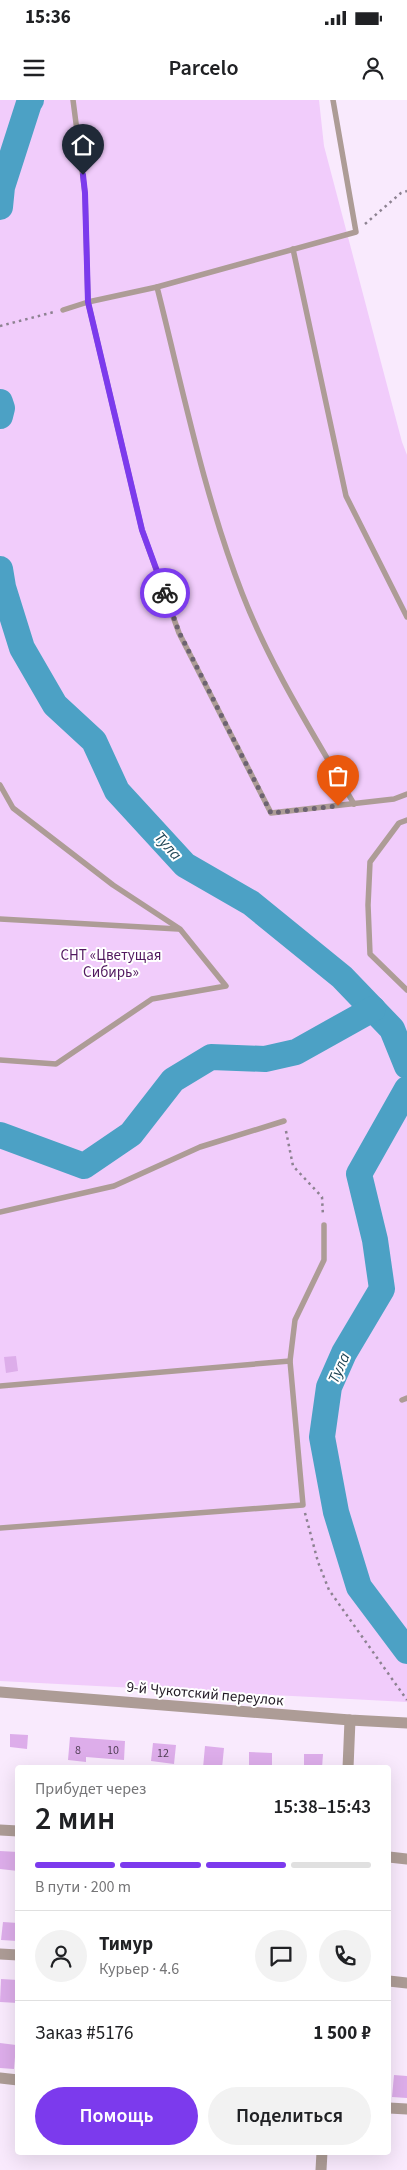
<!DOCTYPE html>
<html lang="ru">
<meta charset="utf-8">
<style>
:root{--surface:#fff;--page:#f2f2f2;--text:#202124;--muted:#757577;--line:#e0e0e0;--accent:#7c3aed}
body{margin:0;font-family:"Source Sans 3",sans-serif;background:var(--page);color:var(--text);height:100vh;display:flex;flex-direction:column;font-size:19px;white-space:nowrap}
*{box-sizing:border-box;margin:0}
p{font-size:16px;color:var(--muted)}
.icon{flex:none;width:28px;height:28px;fill:none;stroke:currentColor;stroke-width:2;stroke-linecap:round;stroke-linejoin:round}
.map{position:relative;flex:1;overflow:hidden}
.panel{position:absolute;left:15px;top:1665px;width:376px;height:390px;display:flex;flex-direction:column;background:var(--surface);border-radius:5px;box-shadow:0 5px 20px #0002}
.panel>*{flex:none}
.pin{position:absolute;display:grid;place-items:center;width:42px;height:42px;color:#fff;margin:-51px -21px;border-radius:50% 50% 50% 0;rotate:-45deg;box-shadow:0 0 5px #0007}
.pin .icon{rotate:45deg}
.courier{position:absolute;display:grid;place-items:center;width:50px;height:50px;margin:-25px;border:4px solid #7c3aed;border-radius:50%;background:#fff;color:#222;box-shadow:0 1px 6px #0007}
.summary em{font-style:normal;font-weight:600}
.summary div{display:flex;flex-direction:column-reverse}
.summary{display:flex;align-items:center;justify-content:space-between;height:85px;padding:0 20px}
h1{font-size:32px;font-weight:600;line-height:38px}
.bar{display:grid;grid-template-columns:repeat(4,1fr);gap:8px 5px;align-content:center;height:60px;padding:0 20px}
.bar i{height:6px;border-radius:4px;background:var(--line)}
.bar .on{background:var(--accent)}
.bar p{grid-column:span 4}
.line{display:flex;align-items:center;gap:12px;padding:0 20px;border-top:1px solid var(--line)}
.line div{flex:1}
.round{display:grid;place-items:center;flex:none;width:52px;height:52px;border-radius:26px;background:var(--page)}
.action{display:flex;gap:10px;margin-top:auto;padding:10px 20px}
.action a{flex:1;height:58px;border-radius:30px;background:var(--accent);color:#fff;font-size:20px;font-weight:600;line-height:58px;text-align:center}
.action a+a{background:var(--page);color:var(--text)}
.status{display:flex;justify-content:space-between;align-items:center;height:35px;padding:0 25px;background:var(--surface);direction:ltr}
.status svg{height:14px;fill:currentColor}
header{display:flex;justify-content:space-between;align-items:center;height:65px;padding:0 20px;background:var(--surface);font-size:22px;font-weight:600}
.map>svg:first-child{display:block}
.green{fill:#f1ccfb}
.lines{fill:none;stroke-linecap:round;stroke-linejoin:round}
.river{stroke:#4ca1c5;stroke-width:26}
.building{fill:#ddadea}
.path{stroke:#8d8291;stroke-width:2.5;stroke-dasharray:2.5 4;stroke-linecap:butt}
.lane{stroke:#ad9c96;stroke-width:5.5}
.street{stroke:#ad9c96;stroke-width:11}
.done{stroke:#6d6371;stroke-width:5;stroke-dasharray:0 9}
.route{stroke:#7c3aed;stroke-width:6}
.labels{text-anchor:middle;dominant-baseline:central;stroke-width:4;stroke-linejoin:round;paint-order:stroke}
.number-label{font-size:12px;fill:#513f56}
.park-label{font-size:15px;fill:#51185f;stroke:#fff}
.street-label{font-size:15px;fill:#221a25;stroke:#fff}
.water-label{font-size:16px;font-style:italic;fill:#204656;stroke:#fff}
</style>
<div class="status"><b>15:36</b><svg viewBox="0 0 49 12"><path d="M0 12V9h3v3zM5 12V6h3v6zM10 12V3h3v9zM15 12V0h3v12zM26 1h20v11H26zM47 4h2v5h-2z"/></svg></div>
<header><svg class="icon" aria-label="menu" viewBox="0 0 24 24"><path d="M4 6h16M4 12h16M4 18h16"/></svg>Parcelo<svg class="icon" aria-label="person" viewBox="0 0 24 24"><circle cx="12" cy="8" r="4"/><path d="M4 21q1-7 8-7t8 7"/></svg></header>
<div class="map">
<svg width="407" height="2070" viewBox="0 0 407 2070">
<rect width="100%" height="100%" fill="#f9eafd"/>
<polygon class="green" points="0,0 319,0 324,46 402,342 407,355 407,1602 0,1581"/>
<g class="lines">
<g class="river">
<polyline points="0,107 2,87 29,3 31,0"/>
<polyline points="0,302 2,308 0,316"/>
<polyline points="0,469 3,487 22,548 55,605 94,641 117,691 185,765 251,803 342,877 392,929 407,966"/>
<polyline points="407,989 359,1074 375,1140 382,1189 344,1253 329,1287 322,1337 336,1412 359,1487 407,1551"/>
<polyline points="0,1035 84,1066 131,1034 173,980 211,957 265,959 296,952 373,909"/>
</g>
</g>
<g class="building">
<polygon points="16,1256 18,1271 6,1273 4,1257"/>
<polygon points="10,1634 28,1635 27,1649 10,1647"/>
<polygon points="70,1637 125,1641 124,1660 86,1657 86,1662 68,1660"/>
<polygon points="153,1643 176,1645 174,1664 151,1661"/>
<polygon points="205,1646 224,1648 222,1668 203,1668"/>
<polygon points="249,1652 272,1653 272,1668 249,1668"/>
<polygon points="304,1654 323,1654 322,1668 304,1668"/>
<polygon points="0,1751 18,1752 18,1771 0,1769"/>
<polygon points="3,1822 18,1823 18,1841 1,1840"/>
<polygon points="1,1879 18,1880 18,1903 0,1902"/>
<polygon points="0,1943 16,1945 14,1969 0,1968"/>
<polygon points="394,1975 407,1976 407,1998 392,1997"/>
</g>
<g class="lines">
<g class="path">
<polyline points="365,124 401,93 407,91"/>
<polyline points="0,226 54,212"/>
<polyline points="286,1031 293,1066 322,1097 323,1116"/>
<polyline points="305,1413 318,1462 329,1490 407,1600"/>
</g>
<g class="lane">
<polyline points="73,0 85,93 88,202 142,430 179,533 271,713 394,699 407,694"/>
<polyline points="293,149 346,396 407,517"/>
<path d="M157,187C183,290 204,395 242,493C271,568 314,635 354,704"/>
<polyline points="63,210 88,202 157,187 356,132 333,0"/>
<polyline points="0,685 13,708 113,785 180,829 226,886 152,899 56,964 0,960"/>
<polyline points="407,720 399,723 370,762 368,805 370,854 407,890"/>
<polyline points="0,819 178,829"/>
<polyline points="0,1112 114,1086 200,1047 284,1021"/>
<polyline points="0,1286 290,1261"/>
<polyline points="402,1300 407,1298"/>
<polyline points="0,1428 303,1405 290,1261 295,1220 324,1160 324,1125"/>
</g>
<g class="street">
<polyline points="0,1592 350,1620 407,1623"/>
<polyline points="348,1668 350,1620"/>
<polyline points="0,1730 18,1731"/>
<polyline points="389,1757 407,1759"/>
<polyline points="0,1854 18,1855"/>
<polyline points="389,1881 407,1883"/>
<polyline points="0,1978 18,1980"/>
<polyline points="389,2008 407,2009"/>
<polyline points="321,2070 322,2052"/>
</g>
</g>
<g class="lines">
<polyline class="done" points="165,493 179,532 271,713 338,706"/>
<polyline class="route" points="83,75 85,93 88,202 142,430 165,493"/>
</g>
<g class="labels">
<g class="number-label">
<text x="78" y="1650">8</text>
<text x="113" y="1650">10</text>
<text x="163" y="1653">12</text>
</g>
<g class="park-label">
<text x="111" y="855">СНТ «Цветущая<tspan x="111" dy="17">Сибирь»</tspan></text>
</g>
<g class="street-label">
<text transform="translate(205 1594) rotate(5)">9-й Чукотский переулок</text>
</g>
<g class="water-label">
<text transform="translate(168 746) rotate(48)">Тула</text>
<text transform="translate(339 1268) rotate(-66)">Тула</text>
</g>
</g>
</svg>
<div class="pin" style="left:338px;top:706px;background:#ea580c"><svg class="icon" aria-label="bag" viewBox="0 0 24 24"><path d="M5 8h14l-1 12H6zM9 8a3 3 0 0 1 6 0"/></svg></div>
<div class="pin" style="left:83px;top:75px;background:#1f2937"><svg class="icon" aria-label="home" viewBox="0 0 24 24"><path d="M3 11l9-7 9 7M6 9v11h12V9"/></svg></div>
<div class="courier" style="left:165px;top:493px"><svg class="icon" aria-label="bike" viewBox="0 0 24 24"><circle cx="6" cy="16" r="4"/><circle cx="18" cy="16" r="4"/><path d="M6 16l4-8h5l3 8M10 8l3 8H6M13 5h3"/></svg></div>
<section class="panel">
<div class="summary"><div><h1>2 мин</h1><p>Прибудет через</p></div><em>15:38–15:43</em></div>
<div class="bar"><i class="on"></i><i class="on"></i><i class="on"></i><i></i><p>В пути · 200 m</p></div>
<div class="line" style="height:90px"><a class="round"><svg class="icon" aria-label="person" viewBox="0 0 24 24"><circle cx="12" cy="8" r="4"/><path d="M4 21q1-7 8-7t8 7"/></svg></a><div><b>Тимур</b><p>Курьер · 4.6</p></div><a class="round"><svg class="icon" aria-label="chat" viewBox="0 0 24 24"><path d="M4 5h16v11H9l-5 4z"/></svg></a><a class="round"><svg class="icon" aria-label="phone" viewBox="0 0 24 24"><path d="M5 4h4l2 5-3 2q2 4 5 5l2-3 5 2v4C11 20 4 13 5 4z"/></svg></a></div>
<div class="line" style="height:65px"><div>Заказ #5176</div><b>1 500 ₽</b></div>
<div class="action"><a>Помощь</a><a>Поделиться</a></div>
</section>
</div>
